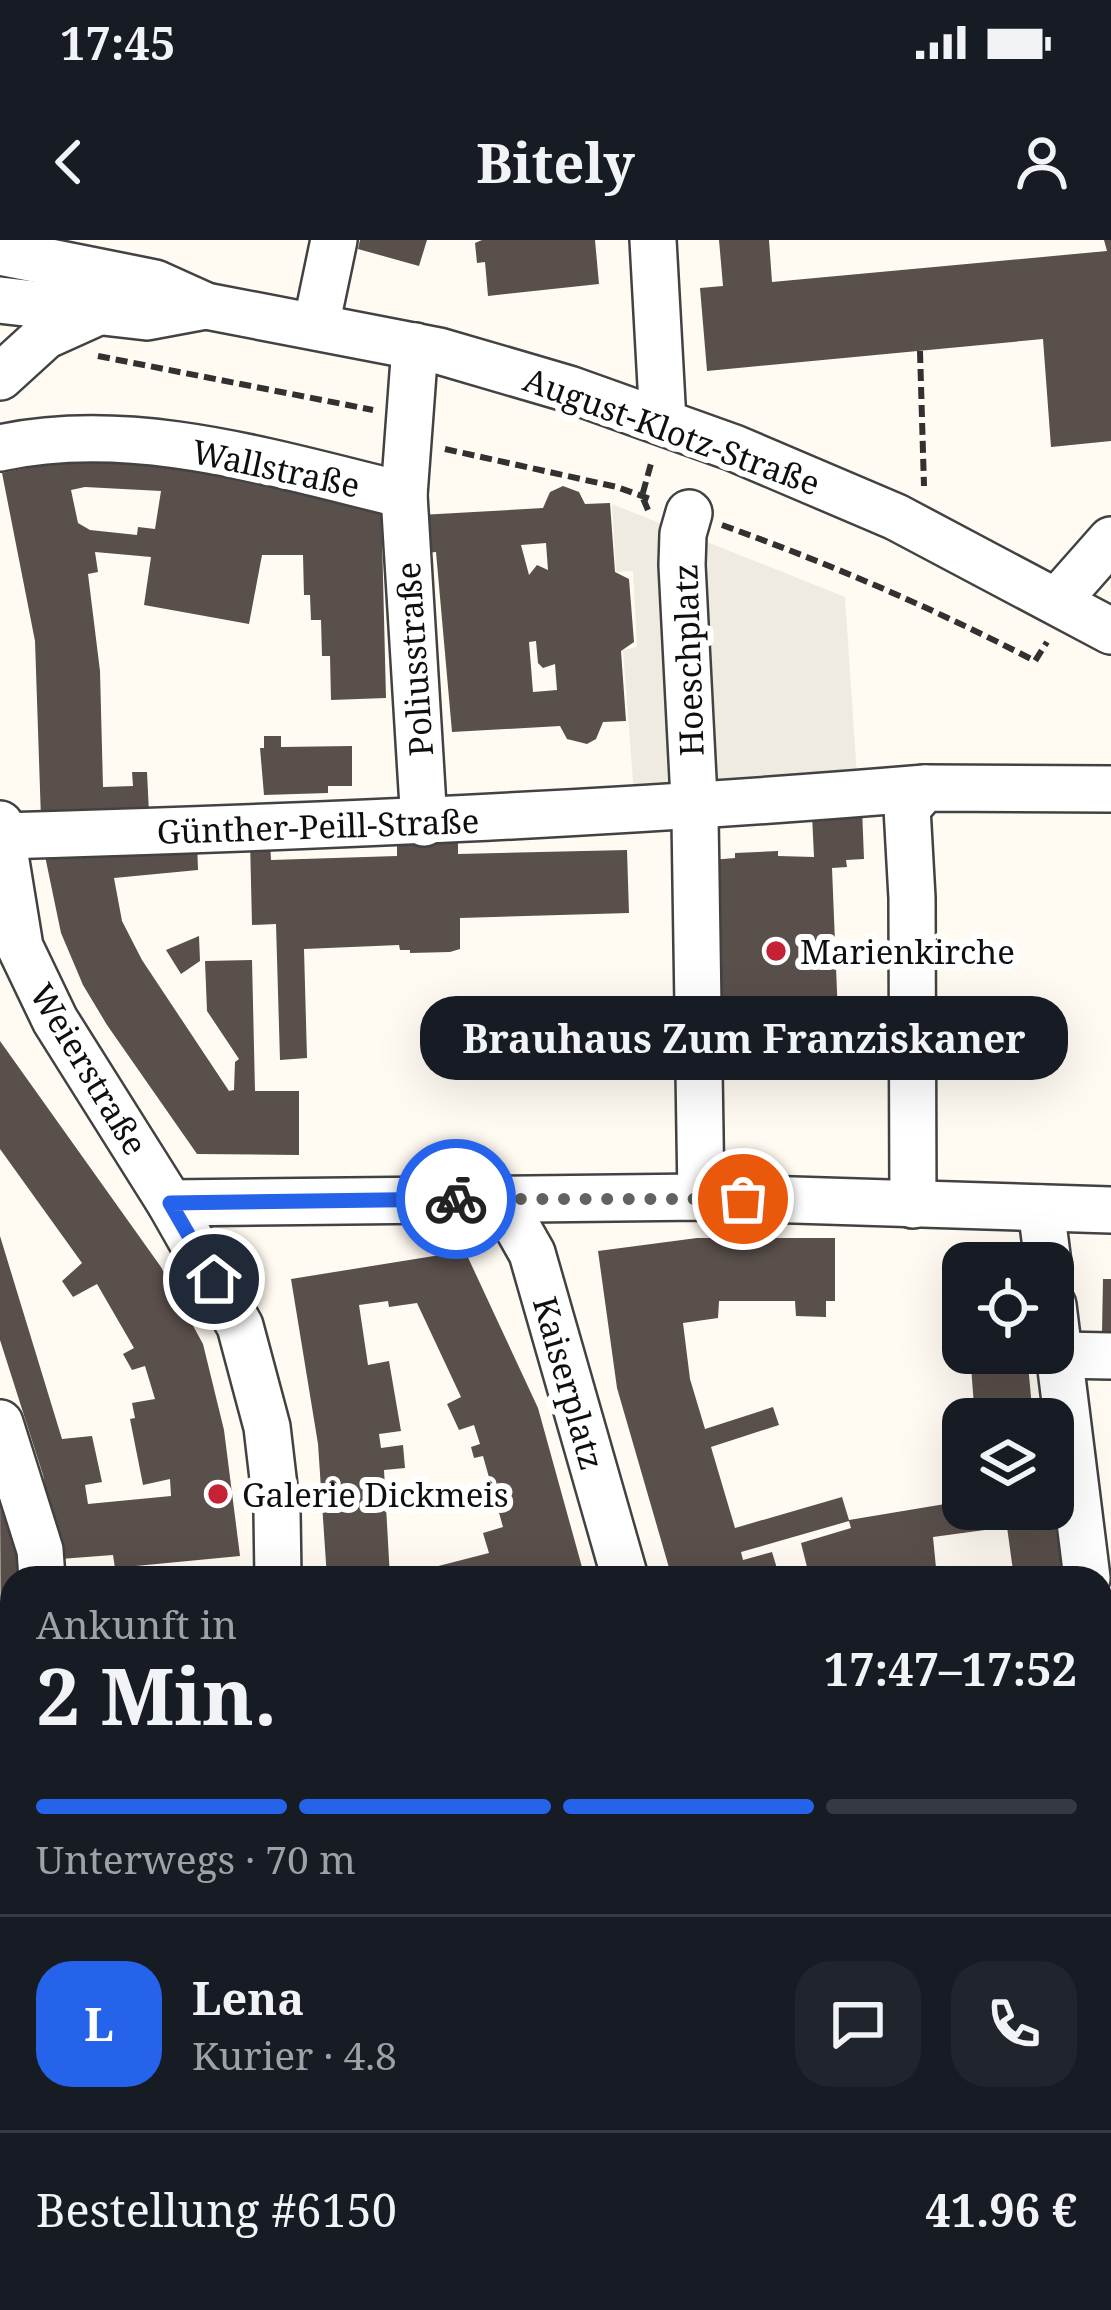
<!DOCTYPE html>
<html lang="de">
<meta charset="utf-8">
<style>
:root{--surface:#171b24;--page:#20242c;--text:#f1f3f6;--muted:#9ea1a6;--line:#363941;--accent:#2563eb}
body{margin:0;font-family:"Noto Serif",serif;background:var(--page);color:var(--text);height:100vh;display:flex;flex-direction:column;font-size:45px;white-space:nowrap}
*{box-sizing:border-box;margin:0}
p{font-size:39px;color:var(--muted)}
.icon{flex:none;width:66px;height:66px;fill:none;stroke:currentColor;stroke-width:2;stroke-linecap:round;stroke-linejoin:round}
.map{position:relative;flex:1;overflow:hidden}
.drawer{position:absolute;left:0px;top:1326px;width:1113px;height:744px;display:flex;flex-direction:column;background:var(--surface);border-radius:36px 36px 0 0;box-shadow:0 12px 48px #0002}
.drawer>*{flex:none}
.fabs{position:absolute;left:942px;top:1002px;display:grid;gap:24px}
.fabs a{display:grid;place-items:center;width:132px;height:132px;border-radius:24px;background:var(--surface);box-shadow:0 12px 48px #0002;font-size:60px}
.pin{position:absolute;display:grid;place-items:center;width:102px;height:102px;color:#fff;margin:-51px;border:6px solid #fff;border-radius:50%;box-shadow:0 3px 12px #0007}
.courier{position:absolute;display:grid;place-items:center;width:120px;height:120px;margin:-60px;border:9px solid #2563eb;border-radius:50%;background:#fff;color:#222;box-shadow:0 3px 15px #0007}
.bubble{position:absolute;height:84px;border-radius:36px;background:var(--surface);box-shadow:0 12px 48px #0002;font-size:39px;font-weight:700;line-height:84px;text-align:center}
.head em{font-style:normal;font-weight:700}
.head div{display:flex;flex-direction:column-reverse}
.head{display:flex;align-items:center;justify-content:space-between;height:204px;padding:0 36px}
h1{font-size:78px;font-weight:700;line-height:90px}
.bar{display:grid;grid-template-columns:repeat(4,1fr);gap:18px 12px;align-content:center;height:144px;padding:0 36px}
.bar i{height:15px;border-radius:9px;background:var(--line)}
.bar .active{background:var(--accent)}
.bar p{grid-column:span 4}
.line{display:flex;align-items:center;gap:30px;padding:0 36px;border-top:3px solid var(--line)}
.line div{flex:1}
.round{display:grid;place-items:center;flex:none;width:126px;height:126px;border-radius:36px;background:var(--page)}
.status{display:flex;justify-content:space-between;align-items:center;height:84px;padding:0 60px;background:var(--surface);direction:ltr}
.status svg{height:33px;fill:currentColor}
header{display:flex;justify-content:space-between;align-items:center;height:156px;padding:0 36px;background:var(--surface);font-size:54px;font-weight:700}
.map>svg:first-child{display:block}
.plaza{fill:#f0ebe0}
.building{fill:#594f4b;fill-rule:evenodd}
.lines{fill:none;stroke-linecap:round;stroke-linejoin:round}
.minor-casing{stroke:#424242;stroke-width:50}
.path{stroke:#313131;stroke-width:6;stroke-dasharray:12 6;stroke-linecap:butt}
.minor{stroke:#fff;stroke-width:45}
.done{stroke:#63625e;stroke-width:12;stroke-dasharray:0 21.6}
.route{stroke:#2563eb;stroke-width:15}
.poi-dot{fill:#c52236;stroke:#fff;stroke-width:4.5}
.labels{text-anchor:middle;dominant-baseline:central;stroke-width:12;stroke-linejoin:round;paint-order:stroke}
.street-label{font-size:33px;fill:#0f0f0f;stroke:#fff}
.poi-label{font-size:33px;fill:#0f0f0f;stroke:#fff;text-anchor:start}
</style>
<div class="status"><b>17:45</b><svg viewBox="0 0 49 12"><path d="M0 12V9h3v3zM5 12V6h3v6zM10 12V3h3v9zM15 12V0h3v12zM26 1h20v11H26zM47 4h2v5h-2z"/></svg></div>
<header><svg class="icon" aria-label="back" viewBox="0 0 24 24"><path d="M15 5l-7 7 7 7"/></svg>Bitely<svg class="icon" aria-label="person" viewBox="0 0 24 24"><circle cx="12" cy="8" r="4"/><path d="M4 21q1-7 8-7t8 7"/></svg></header>
<div class="map">
<svg width="1111" height="2070" viewBox="0 0 1111 2070">
<rect width="100%" height="100%" fill="#fffbf2"/>
<g class="plaza">
<polygon points="612,264 845,357 859,565 695,578 637,593 623,410 637,407 633,331 616,332"/>
<polygon points="1101,1805 1111,1805 1111,1986 1101,1985"/>
</g>
<g class="building">
<polygon points="360,0 427,0 419,26 358,9"/>
<polygon points="482,0 595,0 599,44 488,56 485,22 477,23 475,3"/>
<polygon points="719,0 769,0 772,42 1107,11 1104,0 1111,0 1111,201 1051,207 1043,99 707,131 700,48 723,46"/>
<path d="M74,218L166,222L275,247L381,257L386,458L331,460L330,416H322L321,380H311L310,355H304L303,315H262L249,384L144,365L151,317L95,312L98,332L88,334L100,431L103,547L133,546L132,532H147L149,573L41,579L35,401L2,233ZM85,247L161,251L155,289L138,287L137,295L90,290L78,283L71,250Z"/>
<path d="M563,246L579,252L585,264L610,263L615,332L629,339L634,402L621,411L626,481L603,482L596,499L587,504L567,499L560,486L452,492L436,312L424,313L420,275L543,268L550,252ZM546,303L548,330L537,325L529,335L521,305ZM536,401L538,423L543,428L555,424L557,450L533,452L529,402Z"/>
<polygon points="264,496 281,496 281,507 352,506 352,546 328,546 328,553 264,555 260,508 264,508"/>
<polygon points="862,568 864,619 846,620 847,627 832,628 839,801 828,804 825,795 720,801 711,620 735,618 735,613 778,611 778,616 814,617 812,575"/>
<polygon points="270,599 271,620 397,616 397,603 458,601 458,614 627,610 629,673 460,678 460,709 450,712 410,713 410,710 400,710 399,705 304,709 307,818 280,820 276,684 252,685 250,600"/>
<polygon points="197,601 198,630 114,638 122,681 142,720 229,851 234,850 235,822 239,819 207,771 205,721 252,720 255,851 299,851 299,915 197,914 107,785 83,745 61,693 45,616"/>
<polygon points="199,696 200,721 181,734 166,710"/>
<polygon points="0,801 161,1027 203,1104 224,1190 240,1316 115,1328 113,1315 60,1319 43,1235 0,1100 0,996 62,1199 92,1196 102,1242 85,1245 88,1264 171,1256 170,1239 143,1245 130,1179 135,1178 132,1163 155,1159 145,1126 132,1130 123,1114 134,1108 97,1044 73,1057 62,1041 82,1023 0,909"/>
<path d="M697,998H835V1061H826V1077L796,1076L795,1061H719L718,1078L683,1083L690,1139L705,1189L773,1167L779,1185L711,1207L735,1288L842,1257L849,1280L963,1261V1269H1045L1047,1283L1057,1281L1064,1338H1014L1007,1287L933,1297L937,1338H672L617,1148L598,1011ZM849,1281L851,1288L801,1303L807,1327L779,1335L772,1312L743,1320L741,1312Z"/>
<polygon points="465,1011 538,1168 585,1338 415,1338 415,1332 489,1313 483,1293 503,1287 483,1216 474,1218 471,1207 480,1204 474,1185 459,1190 447,1164 461,1157 417,1063 389,1067 388,1061 359,1065 368,1125 389,1121 401,1191 379,1194 381,1208 403,1205 405,1228 384,1230 390,1338 327,1338 318,1204 291,1039"/>
<polygon points="1103,1039 1111,1039 1111,1093 1102,1093"/>
<polygon points="970,1113 1027,1113 1033,1179 975,1179"/>
<polygon points="0,1248 18,1302 18,1338 12,1338 12,1405 1,1442"/>
<rect x="0" y="1519" width="12" height="84"/>
<polygon points="1111,1614 1111,1803 1101,1803 1101,1615"/>
<polygon points="12,1826 12,2058 327,2058 327,2070 0,2070 0,1855"/>
<polygon points="398,2058 680,2058 680,2067 398,2070"/>
</g>
<g class="lines">
<g class="minor-casing">
<g id="minor">
<polyline points="653,0 663,182"/>
<polyline points="0,12 155,43 206,66 439,111 569,149 734,208 896,277 1111,391"/>
<polyline points="0,60 147,77 206,66"/>
<polyline points="316,86 334,0"/>
<polyline points="415,106 404,255 424,583"/>
<polyline points="0,137 45,96 96,73"/>
<path d="M0,208C133,179 275,224 404,255"/>
<polyline points="689,273 683,294 682,325 695,578 701,957"/>
<polyline points="1058,360 1111,300"/>
<polyline points="0,584 20,707 55,780 170,963 240,1086 267,1187 277,1272 278,1338"/>
<path d="M1,596C310,587 617,574 925,548"/>
<polyline points="491,959 511,976 532,1013 625,1338"/>
<polyline points="170,963 701,957 1111,970"/>
<polyline points="913,965 912,658 907,568 925,548 1111,549"/>
<polyline points="1041,968 1048,1023"/>
<polyline points="1053,1065 1087,1338"/>
<polyline points="1059,1115 1111,1116"/>
<polyline points="0,1183 40,1310 42,1338"/>
<polyline points="1101,1453 1111,1533"/>
<polyline points="1101,1578 1111,1577"/>
<polyline points="0,1713 12,1682"/>
<polyline points="1101,2030 1111,2030"/>
<polyline points="364,2070 364,2058"/>
<polyline points="763,2070 774,2058"/>
</g>
</g>
<g class="path">
<polyline points="920,111 924,246"/>
<polyline points="98,116 373,170"/>
<polyline points="445,209 617,247 653,260"/>
<polyline points="648,270 642,256 652,220"/>
<path d="M722,285C830,324 933,368 1035,421L1047,402"/>
</g>
<use href="#minor" class="minor"/>
</g>
<g class="lines">
<polyline class="done" points="456,959 743,959"/>
<polyline class="route" points="214,1039 170,963 456,959"/>
</g>
<g class="poi-dot">
<circle cx="776" cy="711" r="12"/>
<circle cx="218" cy="1254" r="12"/>
</g>
<g class="labels">
<g class="street-label">
<text transform="translate(672 191) rotate(20)">August-Klotz-Straße</text>
<text transform="translate(276 228) rotate(12)">Wallstraße</text>
<text transform="translate(414 419) rotate(-94)">Poliusstraße</text>
<text transform="translate(688 420) rotate(-92)">Hoeschplatz</text>
<text transform="translate(318 586) rotate(-2)">Günther-Peill-Straße</text>
<text transform="translate(89 829) rotate(59)">Weierstraße</text>
<text transform="translate(569 1143) rotate(74)">Kaiserplatz</text>
</g>
<g class="poi-label">
<text x="800" y="711">Marienkirche</text>
<text x="242" y="1254">Galerie Dickmeis</text>
</g>
</g>
</svg>
<div class="fabs">
<a><svg class="icon" aria-label="locate" viewBox="0 0 24 24"><circle cx="12" cy="12" r="6"/><path d="M12 2v4M12 18v4M2 12h4M18 12h4"/></svg></a>
<a><svg class="icon" aria-label="layers" viewBox="0 0 24 24"><path d="M12 4l9 5-9 5-9-5zM3 14l9 5 9-5"/></svg></a>
</div>
<div class="pin" style="left:743px;top:959px;background:#ea580c"><svg class="icon" aria-label="bag" viewBox="0 0 24 24"><path d="M5 8h14l-1 12H6zM9 8a3 3 0 0 1 6 0"/></svg></div>
<div class="pin" style="left:214px;top:1039px;background:#1f2937"><svg class="icon" aria-label="home" viewBox="0 0 24 24"><path d="M3 11l9-7 9 7M6 9v11h12V9"/></svg></div>
<div class="courier" style="left:456px;top:959px"><svg class="icon" aria-label="bike" viewBox="0 0 24 24"><circle cx="6" cy="16" r="4"/><circle cx="18" cy="16" r="4"/><path d="M6 16l4-8h5l3 8M10 8l3 8H6M13 5h3"/></svg></div>
<div class="bubble" style="left:420px;top:756px;width:648px">Brauhaus Zum Franziskaner</div>
<section class="drawer">
<div class="head"><div><h1>2 Min.</h1><p>Ankunft in</p></div><em>17:47–17:52</em></div>
<div class="bar"><i class="active"></i><i class="active"></i><i class="active"></i><i></i><p>Unterwegs · 70 m</p></div>
<div class="line" style="height:216px"><b class="round" style="background:var(--accent);color:#fff">L</b><div><b>Lena</b><p>Kurier · 4.8</p></div><a class="round"><svg class="icon" aria-label="chat" viewBox="0 0 24 24"><path d="M4 5h16v11H9l-5 4z"/></svg></a><a class="round"><svg class="icon" aria-label="phone" viewBox="0 0 24 24"><path d="M5 4h4l2 5-3 2q2 4 5 5l2-3 5 2v4C11 20 4 13 5 4z"/></svg></a></div>
<div class="line" style="height:156px"><div>Bestellung #6150</div><b>41.96 €</b></div>
</section>
</div>
